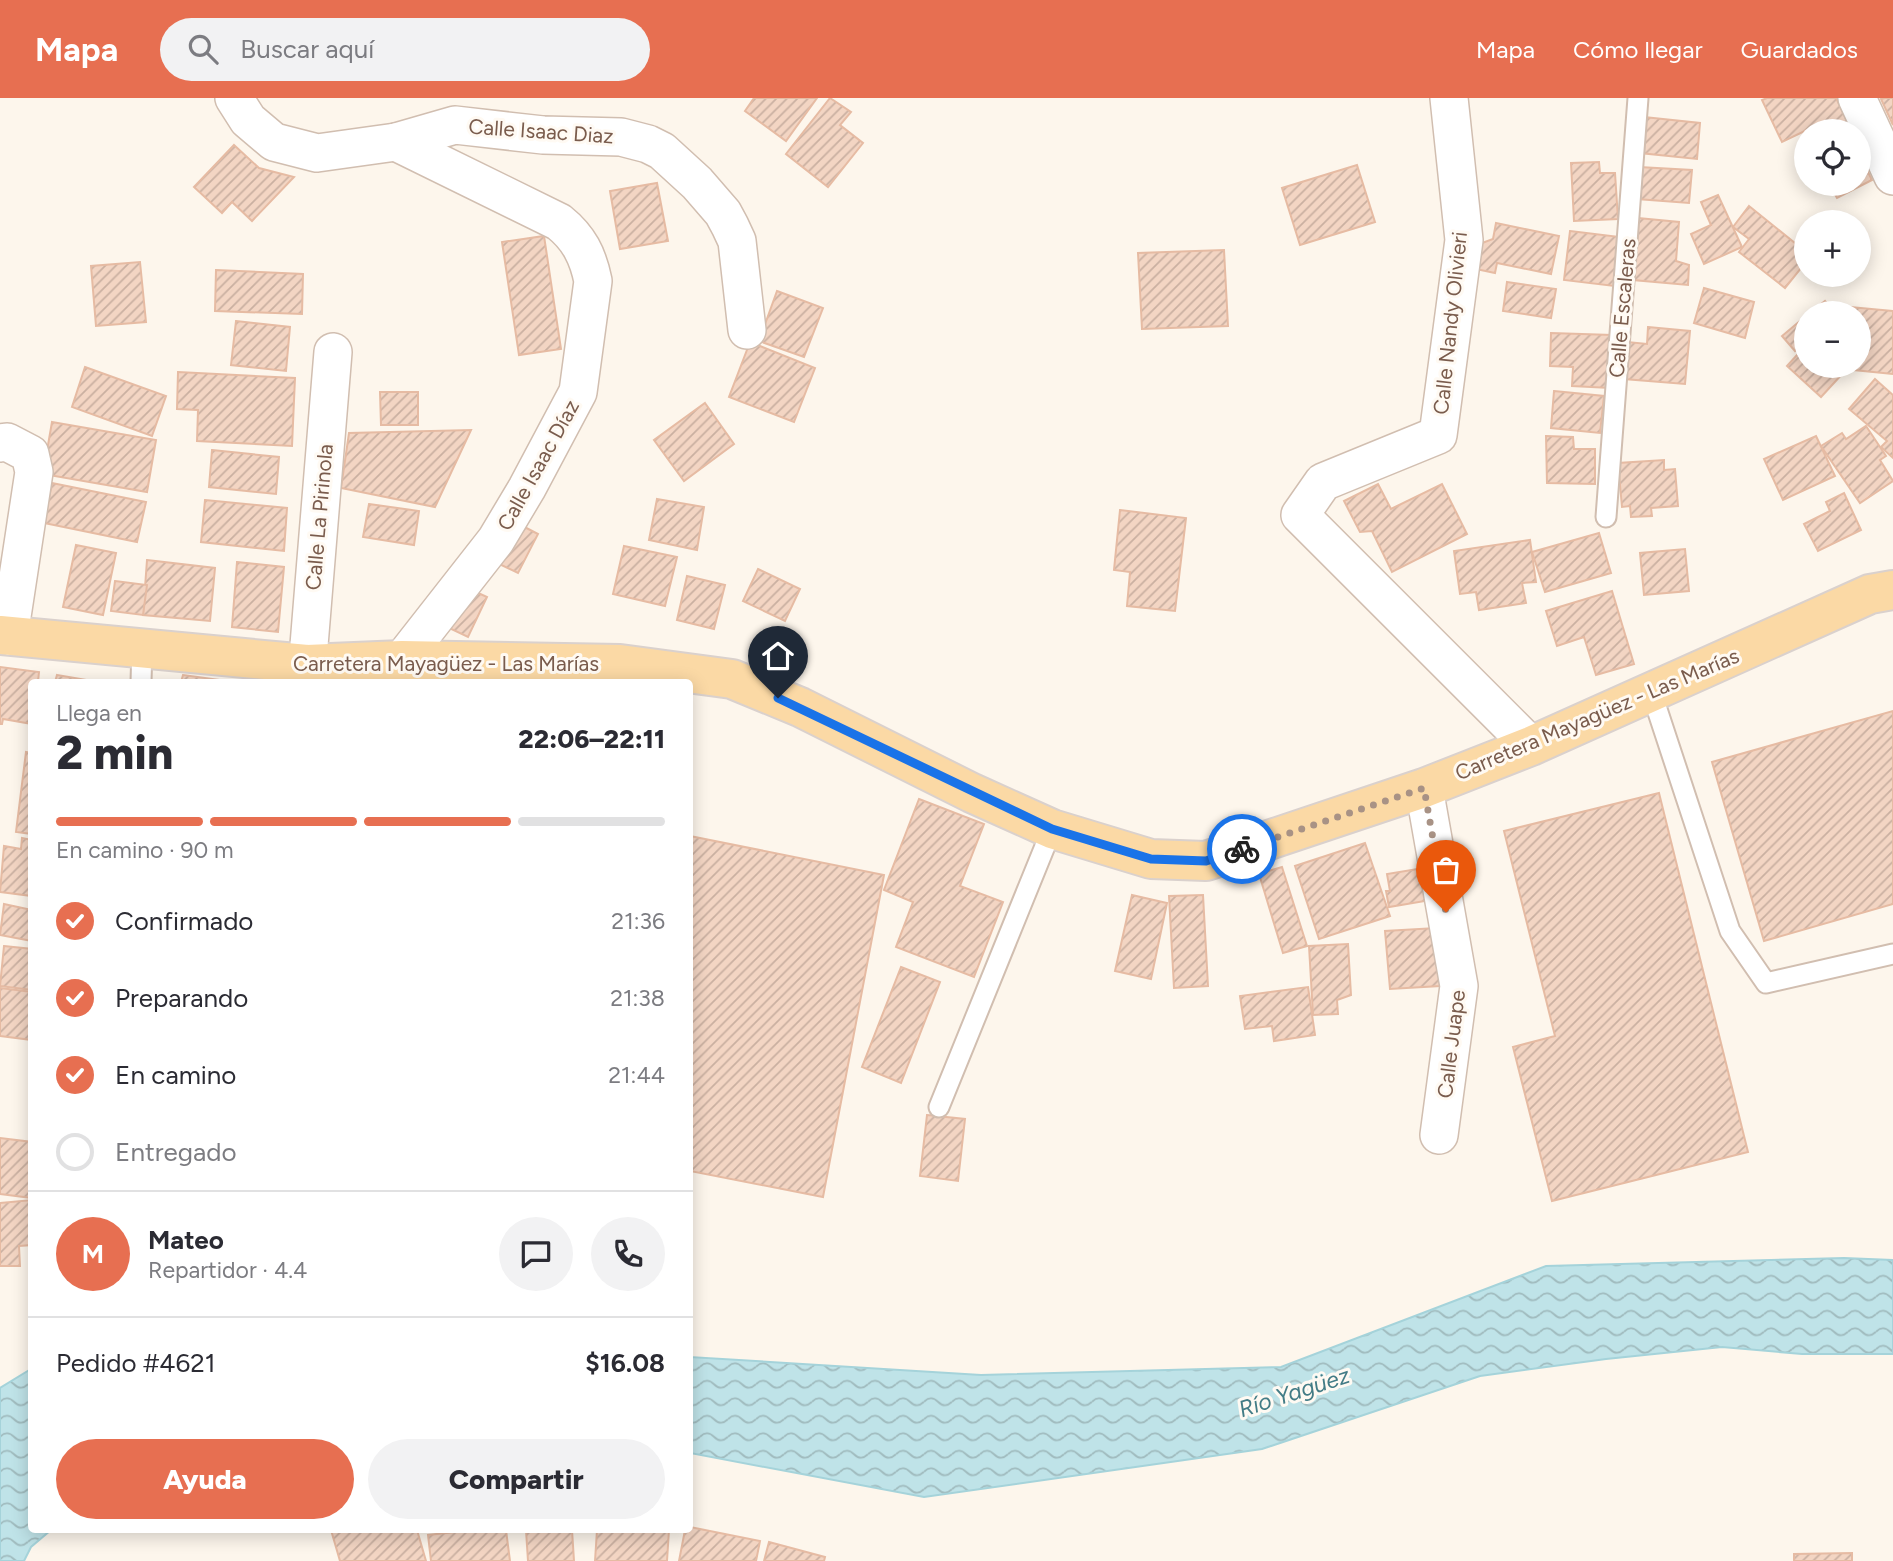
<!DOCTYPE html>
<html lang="es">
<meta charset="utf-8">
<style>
:root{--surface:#fff;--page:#f2f2f3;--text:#2b2b33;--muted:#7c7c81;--line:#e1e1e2;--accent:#e76f51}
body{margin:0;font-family:Figtree,sans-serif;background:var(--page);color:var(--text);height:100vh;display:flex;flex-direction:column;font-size:26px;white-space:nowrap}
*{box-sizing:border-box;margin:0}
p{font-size:23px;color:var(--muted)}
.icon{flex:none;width:38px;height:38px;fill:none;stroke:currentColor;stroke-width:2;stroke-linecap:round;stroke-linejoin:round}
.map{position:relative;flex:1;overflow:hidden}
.panel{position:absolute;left:28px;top:581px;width:665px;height:854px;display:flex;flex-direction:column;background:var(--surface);border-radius:7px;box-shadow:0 4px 18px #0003}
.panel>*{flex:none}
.tools{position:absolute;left:1794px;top:21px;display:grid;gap:14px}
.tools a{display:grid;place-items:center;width:77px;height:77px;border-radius:50%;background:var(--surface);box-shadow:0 4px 18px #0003;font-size:35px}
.pin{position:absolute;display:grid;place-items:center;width:60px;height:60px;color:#fff;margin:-72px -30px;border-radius:50% 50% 50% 0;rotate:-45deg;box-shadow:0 0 7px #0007}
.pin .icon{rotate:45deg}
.courier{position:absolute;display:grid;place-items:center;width:70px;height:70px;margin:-35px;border:5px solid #1a73e8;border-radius:50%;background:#fff;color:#222;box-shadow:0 2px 9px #0007}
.summary em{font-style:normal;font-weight:800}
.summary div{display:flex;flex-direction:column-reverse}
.summary{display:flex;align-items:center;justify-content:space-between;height:119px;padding:0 28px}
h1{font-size:46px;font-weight:800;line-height:52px}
.bar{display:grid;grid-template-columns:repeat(4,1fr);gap:10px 7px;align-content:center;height:84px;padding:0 28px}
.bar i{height:9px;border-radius:5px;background:var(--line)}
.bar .on{background:var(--accent)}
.bar p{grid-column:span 4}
.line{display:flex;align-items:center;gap:18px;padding:0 28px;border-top:2px solid var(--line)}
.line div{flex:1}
.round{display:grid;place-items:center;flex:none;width:74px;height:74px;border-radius:37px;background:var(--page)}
ol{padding:0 28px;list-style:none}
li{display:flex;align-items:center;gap:21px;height:77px}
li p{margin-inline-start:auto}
li .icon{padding:7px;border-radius:50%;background:var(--accent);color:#fff;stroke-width:4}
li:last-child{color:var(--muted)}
li i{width:38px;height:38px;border:4px solid var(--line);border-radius:50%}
.action{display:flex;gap:14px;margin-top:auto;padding:14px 28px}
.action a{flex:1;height:80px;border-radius:42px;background:var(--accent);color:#fff;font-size:28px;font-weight:800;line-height:80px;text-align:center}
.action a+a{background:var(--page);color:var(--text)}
header{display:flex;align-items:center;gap:42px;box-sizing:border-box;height:98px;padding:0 35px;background:var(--accent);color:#fff}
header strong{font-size:33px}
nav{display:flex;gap:38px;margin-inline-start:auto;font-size:24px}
.search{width:490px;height:63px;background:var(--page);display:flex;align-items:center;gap:18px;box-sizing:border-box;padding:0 24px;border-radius:38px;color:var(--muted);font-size:26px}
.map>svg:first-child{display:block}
.water{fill:url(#water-waves);stroke:#a5d3da;stroke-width:2}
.building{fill:url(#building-hatch);stroke:#e6bba3;stroke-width:2}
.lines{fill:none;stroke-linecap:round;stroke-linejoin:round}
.service-casing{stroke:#d1beb0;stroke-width:23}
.minor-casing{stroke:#d1beb0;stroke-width:40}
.primary-casing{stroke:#dad1cd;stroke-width:42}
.service{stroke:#fff;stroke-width:19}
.minor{stroke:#fff;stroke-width:37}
.primary{stroke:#fbd9a5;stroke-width:38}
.done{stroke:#a89285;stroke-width:7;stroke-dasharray:0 12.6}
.route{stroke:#1a73e8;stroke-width:9}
.labels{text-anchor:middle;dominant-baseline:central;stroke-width:6;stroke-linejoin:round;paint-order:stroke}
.street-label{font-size:21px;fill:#7a5c4d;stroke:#fffaf3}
.water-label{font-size:23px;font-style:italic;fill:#437c86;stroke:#fffaf3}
</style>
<header>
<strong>Mapa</strong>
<div class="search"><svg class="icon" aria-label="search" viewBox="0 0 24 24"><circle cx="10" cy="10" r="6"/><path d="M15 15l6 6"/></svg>Buscar aquí</div>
<nav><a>Mapa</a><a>Cómo llegar</a><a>Guardados</a></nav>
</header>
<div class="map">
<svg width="1893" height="1463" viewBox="0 0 1893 1463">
<defs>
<pattern id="water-waves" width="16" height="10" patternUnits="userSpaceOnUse" patternTransform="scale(1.75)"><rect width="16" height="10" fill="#bfe3e8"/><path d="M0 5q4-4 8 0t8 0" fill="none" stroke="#a0bbbe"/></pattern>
<pattern id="building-hatch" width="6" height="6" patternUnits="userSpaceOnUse" patternTransform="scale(1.75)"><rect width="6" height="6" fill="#f3d5c3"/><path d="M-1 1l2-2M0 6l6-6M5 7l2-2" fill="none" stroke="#cab0a1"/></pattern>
</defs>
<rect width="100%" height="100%" fill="#fdf6ec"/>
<g class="water">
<polygon points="1844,1160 1893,1162 1893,1256 1802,1256 1722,1249 1606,1261 1480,1278 1262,1351 924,1399 690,1355 690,1259 981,1277 1281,1269 1546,1168"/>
<polygon points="31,1271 32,1432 51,1432 31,1449 24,1463 0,1463 0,1290"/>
</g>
<g class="building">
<polygon points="754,0 817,0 786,43 745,13"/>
<polygon points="830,0 851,14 840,27 863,45 828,89 786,56"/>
<polygon points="1767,0 1836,0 1852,33 1812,33 1811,30 1782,44 1762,2"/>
<polygon points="1885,0 1893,0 1893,27 1881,1"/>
<polygon points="1644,19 1700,25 1697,61 1640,55"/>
<polygon points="234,47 259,70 294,79 252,123 232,104 222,115 194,89"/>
<polygon points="1858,54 1872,82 1837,100 1829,86 1858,86"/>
<polygon points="1599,64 1600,75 1615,75 1618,121 1574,123 1571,65"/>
<polygon points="1357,67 1375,124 1300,147 1282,90"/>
<polygon points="1639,69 1692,72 1689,105 1637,101"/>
<polygon points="657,85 668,143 620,151 610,93"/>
<polygon points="1718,97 1742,149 1704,166 1691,136 1711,127 1701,104"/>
<polygon points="1749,108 1806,154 1806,164 1785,190 1739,154 1749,141 1733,129"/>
<polygon points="1638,120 1679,124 1676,163 1689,167 1688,187 1633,182"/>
<polygon points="1496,125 1559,138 1551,176 1497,165 1495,175 1476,171 1482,145 1493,141"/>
<polygon points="1570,133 1620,139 1614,188 1564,182"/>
<polygon points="544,138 561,251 519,257 502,144"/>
<polygon points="1224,152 1228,228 1142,231 1138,155"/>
<polygon points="140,164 146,224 96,228 91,168"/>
<polygon points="216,172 303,176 302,216 215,213"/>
<polygon points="1507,184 1556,191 1551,220 1503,213"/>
<polygon points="1704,190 1754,204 1745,240 1694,225"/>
<polygon points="777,193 823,210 804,259 759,243"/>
<polygon points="1825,203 1835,215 1810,215"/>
<polygon points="1850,209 1893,213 1893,276 1844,271 1844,268 1858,268 1858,215 1849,215"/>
<polygon points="1806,218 1806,244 1795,253 1782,238"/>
<polygon points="236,223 290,229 286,273 231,267"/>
<polygon points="1648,229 1690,233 1685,286 1624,281 1628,244 1647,246"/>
<polygon points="1551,235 1612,237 1610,290 1572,288 1573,269 1550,268"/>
<polygon points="750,244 815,270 794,324 729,299"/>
<polygon points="1806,247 1806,268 1837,268 1844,274 1821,299 1787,268"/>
<polygon points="85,269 166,298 152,338 72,309"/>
<polygon points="178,274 295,280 292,348 197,343 198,312 177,311"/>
<polygon points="1875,281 1893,297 1893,360 1881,349 1887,343 1849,311"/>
<polygon points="1554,293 1604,298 1600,335 1551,330"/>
<polygon points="380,294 418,294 418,327 381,327"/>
<polygon points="705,305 734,346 684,383 654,342"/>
<polygon points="52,324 156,342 147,394 43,376"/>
<polygon points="1866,328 1886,358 1880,362 1893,383 1860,405 1821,348 1842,335 1846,341"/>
<polygon points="471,332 435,409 341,390 349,335"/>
<polygon points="1546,338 1573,339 1574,351 1595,351 1595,386 1547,385"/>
<polygon points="1816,338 1835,378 1783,402 1764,361"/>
<polygon points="212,352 279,359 276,396 209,389"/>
<polygon points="1664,362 1664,372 1675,371 1678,408 1651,410 1652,418 1631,419 1630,408 1622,409 1618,365"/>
<polygon points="52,385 146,404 137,444 44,425"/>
<polygon points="1378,386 1391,411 1442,386 1467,436 1392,474 1372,433 1360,434 1344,403"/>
<polygon points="1844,395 1861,432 1818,453 1804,426 1830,413 1826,404"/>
<polygon points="657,401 704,409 697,452 649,442"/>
<polygon points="205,402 287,410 284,453 201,444"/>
<polygon points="369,406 419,413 414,447 363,439"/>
<polygon points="1120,412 1186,420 1175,513 1127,508 1130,474 1114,472"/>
<polygon points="513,423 538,436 518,475 493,463"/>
<polygon points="1599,435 1611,475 1545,494 1532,454"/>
<polygon points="1530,442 1536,484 1522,485 1526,505 1479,512 1476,494 1460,496 1454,453"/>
<polygon points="76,447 116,455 103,517 63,509"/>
<polygon points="624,448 677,459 665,508 613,496"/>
<polygon points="1685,451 1689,493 1644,497 1640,455"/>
<polygon points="147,462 215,470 210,523 143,517"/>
<polygon points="237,464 284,469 278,534 232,529"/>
<polygon points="758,471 800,491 785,523 743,503"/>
<polygon points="687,478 725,487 714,531 677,522"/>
<polygon points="115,483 147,487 143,517 111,513"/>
<polygon points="463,488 487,499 468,539 445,528"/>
<polygon points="1612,493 1634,566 1596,577 1584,539 1557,548 1546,513"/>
<polygon points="0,569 39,574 38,584 32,584 32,626 3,621 2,626 0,626"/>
<polygon points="57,577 98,584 55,584"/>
<polygon points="183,577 220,582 219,584 181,584"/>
<polygon points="1893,613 1893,806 1764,843 1712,664"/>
<polygon points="26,654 32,655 32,736 16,734"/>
<polygon points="1659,695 1748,1054 1552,1103 1513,949 1555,938 1504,733"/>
<polygon points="919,701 984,726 960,788 1003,804 974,879 896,849 913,804 884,792"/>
<polygon points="690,738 884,777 823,1099 690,1073"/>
<polygon points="22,740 32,742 32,798 0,794 4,748 21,751"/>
<polygon points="1365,745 1390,818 1319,841 1295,768"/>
<polygon points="1282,769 1307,848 1283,855 1259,776"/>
<polygon points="1430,769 1431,802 1389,809 1386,793 1390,793 1387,776"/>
<polygon points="1132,797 1167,805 1151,881 1115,873"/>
<polygon points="1203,797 1208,888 1174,890 1169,798"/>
<polygon points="4,806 32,812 32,843 0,837"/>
<polygon points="1436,830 1440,888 1390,891 1385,833"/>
<polygon points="1348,846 1351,897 1337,902 1338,916 1313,917 1309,848"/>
<polygon points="4,848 32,851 32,892 0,888"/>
<polygon points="901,869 940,884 901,985 862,969"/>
<polygon points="1308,889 1315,937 1274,943 1272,928 1245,931 1240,898"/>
<polygon points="0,890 32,894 32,942 0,938"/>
<polygon points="927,1017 965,1021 958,1083 920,1078"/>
<polygon points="0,1040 32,1044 32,1100 0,1096"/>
<polygon points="32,1102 32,1147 19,1148 20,1168 0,1168 0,1105"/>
<polygon points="690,1429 760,1443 756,1463 679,1463 685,1432 690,1432"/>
<polygon points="331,1432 417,1432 426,1463 340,1463"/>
<polygon points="473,1432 506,1432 510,1463 431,1463 428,1437"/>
<polygon points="526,1432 572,1432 574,1463 528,1463"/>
<polygon points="597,1432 669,1432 667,1463 595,1463"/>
<polygon points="769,1444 825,1459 824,1463 764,1463"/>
<polygon points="1852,1455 1852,1463 1794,1463 1794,1456"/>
</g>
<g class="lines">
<g class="service-casing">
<g id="service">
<polyline points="1606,419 1638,0"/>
<polyline points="141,584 142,549"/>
<polyline points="1651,593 1730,833 1766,885 1893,856"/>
<polyline points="939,1009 1052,731"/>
</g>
</g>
<g class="minor-casing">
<g id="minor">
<polyline points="234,0 248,22 274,44 317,55 396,44 455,27 543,37 621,39 648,46 662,53 697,85 723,115 730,128 737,143 747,232"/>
<polyline points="1449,0 1464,142 1438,337 1323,384 1300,417 1531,648"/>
<polyline points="1857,0 1893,78"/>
<path d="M396,44L559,124C579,140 588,158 593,183L578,294L527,390L496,442L402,562"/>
<polyline points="0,345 7,344 30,356 34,374 9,538"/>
<polyline points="306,584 333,254"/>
<polyline points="1424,690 1459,888 1439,1037"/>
</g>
</g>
<g class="primary-casing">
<polyline id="primary" points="0,537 307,566 402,562 620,566 732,581 800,609 972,695 1052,731 1151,761 1206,763 1424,690 1531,648 1870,496 1893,492"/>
</g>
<use href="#service" class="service"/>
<use href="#minor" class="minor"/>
<use href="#primary" class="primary"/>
</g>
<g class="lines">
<polyline class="done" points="1242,751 1424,690 1446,814"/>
<polyline class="route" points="778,600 1052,731 1151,761 1206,763 1242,751"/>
</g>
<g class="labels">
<g class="street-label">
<text transform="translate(541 33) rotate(4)">Calle Isaac Diaz</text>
<text transform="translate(1622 210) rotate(-85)">Calle Escaleras</text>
<text transform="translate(1450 225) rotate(-84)">Calle Nandy Olivieri</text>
<text transform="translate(538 367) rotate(-61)">Calle Isaac Díaz</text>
<text transform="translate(319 419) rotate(-85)">Calle La Pirinola</text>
<text x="446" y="565">Carretera Mayagüez - Las Marías</text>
<text transform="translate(1597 616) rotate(-23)">Carretera Mayagüez - Las Marías</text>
<text transform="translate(1451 946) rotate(-83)">Calle Juape</text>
</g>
<g class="water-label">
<text transform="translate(1294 1294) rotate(-18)">Río Yagüez</text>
</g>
</g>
</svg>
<div class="tools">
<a><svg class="icon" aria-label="locate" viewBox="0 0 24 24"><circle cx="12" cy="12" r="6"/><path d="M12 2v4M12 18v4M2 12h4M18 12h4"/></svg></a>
<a>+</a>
<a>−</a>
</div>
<div class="pin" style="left:1446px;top:814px;background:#ea580c"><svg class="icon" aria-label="bag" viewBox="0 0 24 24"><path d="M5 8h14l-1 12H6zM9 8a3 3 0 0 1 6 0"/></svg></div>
<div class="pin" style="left:778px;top:600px;background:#1f2937"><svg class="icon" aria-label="home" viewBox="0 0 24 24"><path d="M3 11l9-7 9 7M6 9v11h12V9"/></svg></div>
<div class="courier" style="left:1242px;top:751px"><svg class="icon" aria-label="bike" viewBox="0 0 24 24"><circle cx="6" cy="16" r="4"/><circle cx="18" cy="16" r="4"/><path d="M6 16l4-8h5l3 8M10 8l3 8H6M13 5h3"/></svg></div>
<section class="panel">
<div class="summary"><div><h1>2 min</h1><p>Llega en</p></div><em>22:06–22:11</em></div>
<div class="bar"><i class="on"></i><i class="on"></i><i class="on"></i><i></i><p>En camino · 90 m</p></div>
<ol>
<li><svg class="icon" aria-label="check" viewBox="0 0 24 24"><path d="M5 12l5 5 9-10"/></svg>Confirmado<p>21:36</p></li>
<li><svg class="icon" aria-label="check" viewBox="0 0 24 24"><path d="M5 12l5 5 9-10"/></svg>Preparando<p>21:38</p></li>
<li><svg class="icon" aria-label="check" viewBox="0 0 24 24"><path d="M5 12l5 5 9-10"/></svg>En camino<p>21:44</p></li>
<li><i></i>Entregado</li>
</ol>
<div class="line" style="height:126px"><b class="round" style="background:var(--accent);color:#fff">M</b><div><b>Mateo</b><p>Repartidor · 4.4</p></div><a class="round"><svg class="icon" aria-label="chat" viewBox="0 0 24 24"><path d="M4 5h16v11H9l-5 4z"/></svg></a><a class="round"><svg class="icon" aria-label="phone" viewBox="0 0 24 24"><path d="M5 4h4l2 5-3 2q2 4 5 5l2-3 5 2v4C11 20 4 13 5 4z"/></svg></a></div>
<div class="line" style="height:91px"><div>Pedido #4621</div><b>$16.08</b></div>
<div class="action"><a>Ayuda</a><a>Compartir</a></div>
</section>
</div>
